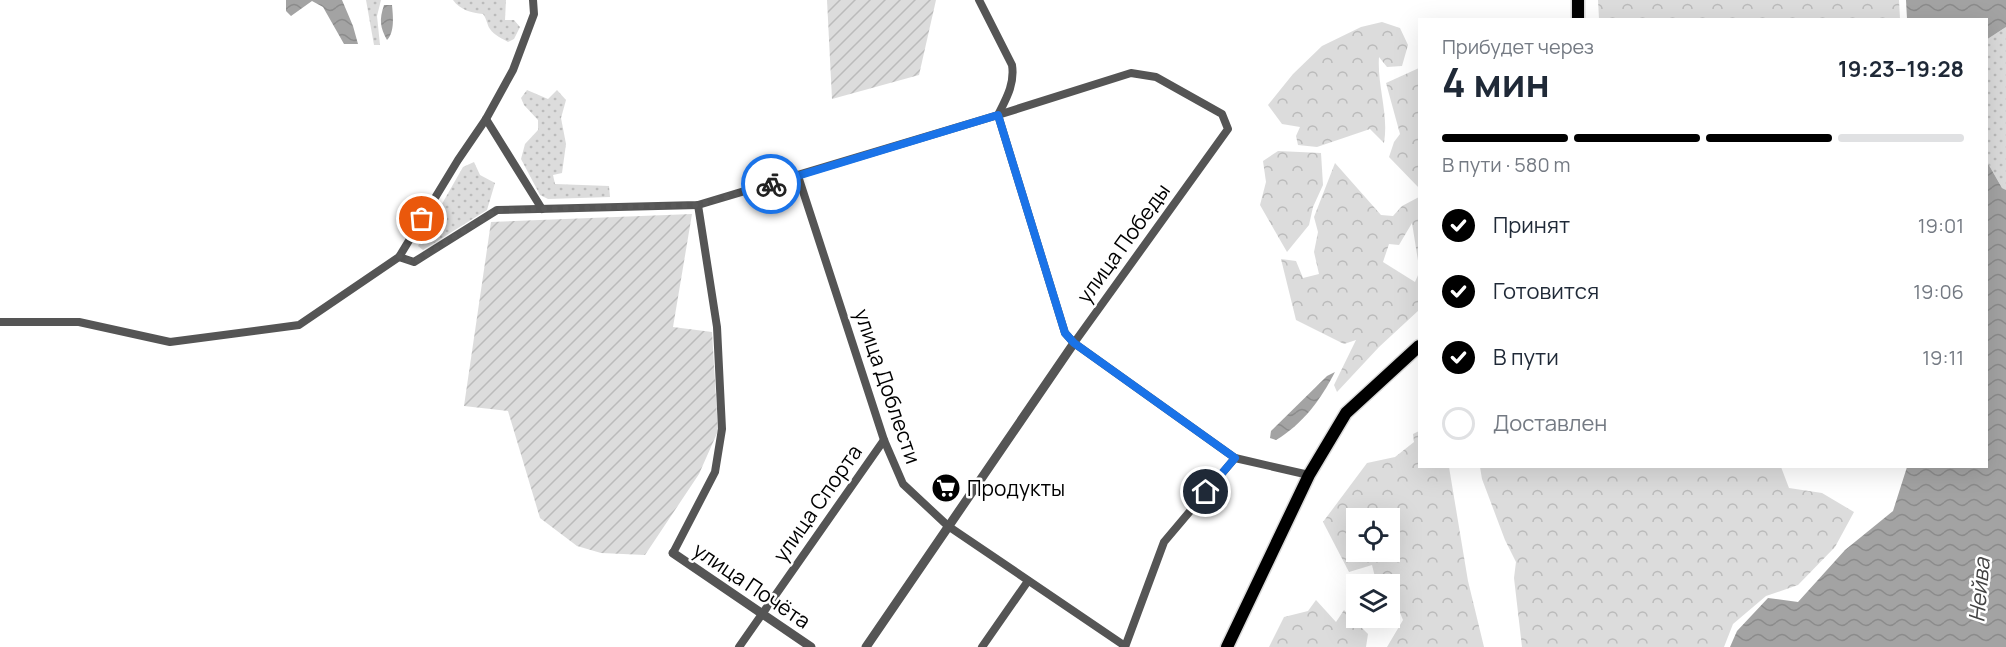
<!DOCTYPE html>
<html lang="ru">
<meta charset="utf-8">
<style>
:root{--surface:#fff;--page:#f2f2f3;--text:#1f2937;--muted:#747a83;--line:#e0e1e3;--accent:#000}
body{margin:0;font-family:Manrope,sans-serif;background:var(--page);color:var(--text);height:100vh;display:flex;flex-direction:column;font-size:22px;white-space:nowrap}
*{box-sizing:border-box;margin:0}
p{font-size:20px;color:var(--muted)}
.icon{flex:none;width:33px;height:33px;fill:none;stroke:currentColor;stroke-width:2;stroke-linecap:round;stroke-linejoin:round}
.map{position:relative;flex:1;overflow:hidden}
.sheet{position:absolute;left:1418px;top:18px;width:570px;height:450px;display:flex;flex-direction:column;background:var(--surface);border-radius:0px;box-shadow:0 6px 24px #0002}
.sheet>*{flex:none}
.tools{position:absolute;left:1346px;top:508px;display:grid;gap:12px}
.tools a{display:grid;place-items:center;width:54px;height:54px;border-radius:0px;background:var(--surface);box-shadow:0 6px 24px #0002;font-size:30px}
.pin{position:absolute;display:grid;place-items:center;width:51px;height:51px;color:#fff;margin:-26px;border:3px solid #fff;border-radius:50%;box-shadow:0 2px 6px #0007}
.courier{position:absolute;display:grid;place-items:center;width:60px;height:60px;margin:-30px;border:4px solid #1a73e8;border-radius:50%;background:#fff;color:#222;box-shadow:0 2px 8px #0007}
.summary em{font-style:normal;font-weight:700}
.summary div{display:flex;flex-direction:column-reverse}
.summary{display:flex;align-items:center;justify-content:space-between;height:102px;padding:0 24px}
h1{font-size:39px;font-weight:700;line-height:45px}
.bar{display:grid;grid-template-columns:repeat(4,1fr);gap:9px 6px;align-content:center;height:72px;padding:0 24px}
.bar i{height:8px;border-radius:4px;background:var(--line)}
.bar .selected{background:var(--accent)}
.bar p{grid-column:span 4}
ol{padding:0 24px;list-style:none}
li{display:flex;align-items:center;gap:18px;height:66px}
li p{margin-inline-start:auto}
li .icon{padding:6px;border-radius:50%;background:var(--accent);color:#fff;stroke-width:4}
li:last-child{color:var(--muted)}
li i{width:33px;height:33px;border:3px solid var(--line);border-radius:50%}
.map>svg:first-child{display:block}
.grass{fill:url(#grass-dots)}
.forest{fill:url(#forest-crowns);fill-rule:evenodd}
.garden{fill:url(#garden-furrows)}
.water{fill:url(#water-waves)}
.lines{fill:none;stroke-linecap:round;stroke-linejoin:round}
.primary-casing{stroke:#dbdbdb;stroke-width:15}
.minor{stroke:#555;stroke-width:8}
.tertiary{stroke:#555;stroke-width:9}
.primary{stroke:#000;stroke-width:12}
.done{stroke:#595959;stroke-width:6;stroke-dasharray:0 10.8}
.route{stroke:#1a73e8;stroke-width:8}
.labels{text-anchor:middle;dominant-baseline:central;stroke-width:5;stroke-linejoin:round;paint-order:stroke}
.street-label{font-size:21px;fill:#000;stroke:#fff}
.poi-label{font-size:21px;fill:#000;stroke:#fff;text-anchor:start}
.water-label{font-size:22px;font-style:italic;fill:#444;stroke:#fff}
</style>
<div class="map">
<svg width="2006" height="647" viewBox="0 0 2006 647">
<defs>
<pattern id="grass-dots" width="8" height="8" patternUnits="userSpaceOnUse" patternTransform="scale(1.5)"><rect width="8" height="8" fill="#dcdcdc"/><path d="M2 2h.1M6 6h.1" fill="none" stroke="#bbb" stroke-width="1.8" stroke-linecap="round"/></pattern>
<pattern id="forest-crowns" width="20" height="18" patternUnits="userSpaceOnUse" patternTransform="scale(1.5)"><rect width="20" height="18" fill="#dcdcdc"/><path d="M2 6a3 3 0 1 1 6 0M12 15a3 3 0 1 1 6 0" fill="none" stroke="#bbb"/></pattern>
<pattern id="garden-furrows" width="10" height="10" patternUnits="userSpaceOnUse" patternTransform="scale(1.5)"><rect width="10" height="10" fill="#dcdcdc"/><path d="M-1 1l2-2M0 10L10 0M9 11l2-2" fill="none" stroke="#bbb"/></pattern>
<pattern id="water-waves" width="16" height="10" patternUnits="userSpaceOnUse" patternTransform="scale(1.5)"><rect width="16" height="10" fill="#a3a3a3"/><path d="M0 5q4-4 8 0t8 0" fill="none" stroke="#8b8b8b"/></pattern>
</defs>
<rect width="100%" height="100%" fill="#fff"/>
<g class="grass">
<polygon points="366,0 381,0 377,16 380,45 374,45"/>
<path d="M453,0H506L505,20H514L520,27L514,39L508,42C503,39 494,35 490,29C487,25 487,19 483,14C472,13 460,10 453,0Z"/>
<polygon points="2006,27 2006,190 2002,188 1986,160 1986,40"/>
<polygon points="527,90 548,99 557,90 566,100 561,118 566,144 562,173 553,175 555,184 609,186 610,197 548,199 540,195 521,159 525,144 538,130 538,120 524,105 521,98"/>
<polygon points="474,162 480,175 495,183 487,210 423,250 418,246 463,167"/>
</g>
<g class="forest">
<polygon points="1598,0 1899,0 1900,19 1599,19"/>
<path d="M1382,22L1400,28L1408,45L1402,66L1387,67L1379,57C1377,86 1389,114 1384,143L1370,129L1317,147L1298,145L1296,136L1300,127L1282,124L1268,105L1293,74L1322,46L1361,27Z"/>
<polygon points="1419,68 1419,188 1389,157 1394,142 1400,134 1386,83"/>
<polygon points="1278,151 1321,153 1323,185 1313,207 1309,225 1287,252 1260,205 1266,182 1263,161"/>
<polygon points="1335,163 1381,215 1393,216 1402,206 1419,197 1419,267 1412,223 1399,245 1389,244 1383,262 1415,282 1419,273 1419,310 1379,347 1337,392 1334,385 1356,340 1344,344 1296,320 1281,259 1296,261 1303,278 1319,274 1314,252 1318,232 1314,217"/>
<path d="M1419,431V466L1449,467L1468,581L1484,647H1387L1403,620L1397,605L1389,615V585H1377L1372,565L1349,572L1323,522L1367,463L1395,457L1414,442L1413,434ZM1356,519H1389V552H1356Z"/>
<polygon points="1480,467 1781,467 1789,488 1822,493 1854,512 1835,547 1798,585 1766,596 1733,624 1724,647 1522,647 1514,578 1516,562 1505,540 1482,479"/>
<polygon points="1316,600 1336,622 1344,610 1368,634 1366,647 1269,647 1284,617 1308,611"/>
</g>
<g class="garden">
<polygon points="827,0 936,0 919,75 832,99"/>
<polygon points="692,214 673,327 712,332 718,431 699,474 645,555 601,553 577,546 540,518 508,411 464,406 491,222"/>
</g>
<g class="water">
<polygon points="286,0 342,0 353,26 358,44 344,44 323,7 312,1 291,16 286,11"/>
<polygon points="1906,0 2006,0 2006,27 1986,40 1986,20 1907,19"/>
<path d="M384,5H392C393,16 395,32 387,40C380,27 379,20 384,5Z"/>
<polygon points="1986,160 2002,188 2006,190 2006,647 1730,647 1737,631 1768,598 1798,602 1845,550 1893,511 1907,467 1986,466"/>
<path d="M1335,372C1321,399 1303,424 1276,440L1270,438L1271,431L1327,376Z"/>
</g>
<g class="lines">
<g class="primary-casing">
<g id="primary">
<polyline points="1578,0 1578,20"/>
<polyline points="1227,647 1309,475 1346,413 1419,346"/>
</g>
</g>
<g class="minor">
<path d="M979,0L1012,65C1015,84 1006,99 998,115L1065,333L1074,343L1235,458L1309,475"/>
<polyline points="486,119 542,209"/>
<polyline points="798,176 884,440 903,484 948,526 1125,646"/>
<polyline points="399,257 414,262 497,210 698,205 998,115 1131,73 1156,77 1222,114 1228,129 1074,343"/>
<polyline points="0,322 79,322 170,342 299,325 399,257 458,160 486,119 513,70 534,14 533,0"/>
<polyline points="673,553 715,472 722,429 717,327 698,205"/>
<polyline points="739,647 884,440"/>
<polyline points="982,647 1028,581"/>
<polyline points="1125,647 1164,542 1235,458"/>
</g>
<g class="tertiary">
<polyline points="673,553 811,647"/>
<polyline points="866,647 1074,343"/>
</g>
<use href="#primary" class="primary"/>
</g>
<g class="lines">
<polyline class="done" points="422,219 399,257 414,262 497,210 698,205 771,184"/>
<polyline class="route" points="771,184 998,115 1065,333 1074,343 1235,458 1206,492"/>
</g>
<defs>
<g id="supermarket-disc" transform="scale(1.5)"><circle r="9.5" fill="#000" stroke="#fff"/><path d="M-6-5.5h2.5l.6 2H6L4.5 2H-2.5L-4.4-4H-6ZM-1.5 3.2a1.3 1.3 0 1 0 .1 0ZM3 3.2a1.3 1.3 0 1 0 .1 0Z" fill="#fff"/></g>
</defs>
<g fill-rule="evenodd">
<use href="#supermarket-disc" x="946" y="488"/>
</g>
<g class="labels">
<g class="street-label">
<text transform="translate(1123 243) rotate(-54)">улица Победы</text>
<text transform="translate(888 386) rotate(71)">улица Доблести</text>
<text transform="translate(817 503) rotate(-55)">улица Спорта</text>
<text transform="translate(752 585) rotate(34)">улица Почёта</text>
</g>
<g class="poi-label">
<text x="967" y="488">Продукты</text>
</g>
<g class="water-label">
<text transform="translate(1979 590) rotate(-85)">Нейва</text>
</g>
</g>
</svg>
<div class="tools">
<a><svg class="icon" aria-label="locate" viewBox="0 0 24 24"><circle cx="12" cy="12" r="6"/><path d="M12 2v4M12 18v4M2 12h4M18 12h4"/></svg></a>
<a><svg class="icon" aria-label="layers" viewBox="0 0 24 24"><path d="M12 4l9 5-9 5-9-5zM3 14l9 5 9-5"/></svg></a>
</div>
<div class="pin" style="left:422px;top:219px;background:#ea580c"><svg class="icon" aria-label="bag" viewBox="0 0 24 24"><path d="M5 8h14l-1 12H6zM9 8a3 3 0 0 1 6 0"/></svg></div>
<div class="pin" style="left:1206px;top:492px;background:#1f2937"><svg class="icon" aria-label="home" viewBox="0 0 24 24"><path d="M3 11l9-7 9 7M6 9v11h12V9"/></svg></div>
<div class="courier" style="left:771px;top:184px"><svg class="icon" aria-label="bike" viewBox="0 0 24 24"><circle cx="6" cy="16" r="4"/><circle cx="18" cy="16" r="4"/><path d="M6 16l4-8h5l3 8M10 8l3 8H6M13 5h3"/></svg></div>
<section class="sheet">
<div class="summary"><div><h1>4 мин</h1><p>Прибудет через</p></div><em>19:23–19:28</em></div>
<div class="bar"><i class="selected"></i><i class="selected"></i><i class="selected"></i><i></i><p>В пути · 580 m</p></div>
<ol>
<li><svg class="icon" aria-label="check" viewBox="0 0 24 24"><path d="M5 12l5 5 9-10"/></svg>Принят<p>19:01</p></li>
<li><svg class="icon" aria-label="check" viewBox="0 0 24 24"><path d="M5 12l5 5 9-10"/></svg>Готовится<p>19:06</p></li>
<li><svg class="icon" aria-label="check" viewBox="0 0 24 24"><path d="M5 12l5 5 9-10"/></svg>В пути<p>19:11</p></li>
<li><i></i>Доставлен</li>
</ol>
</section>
</div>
